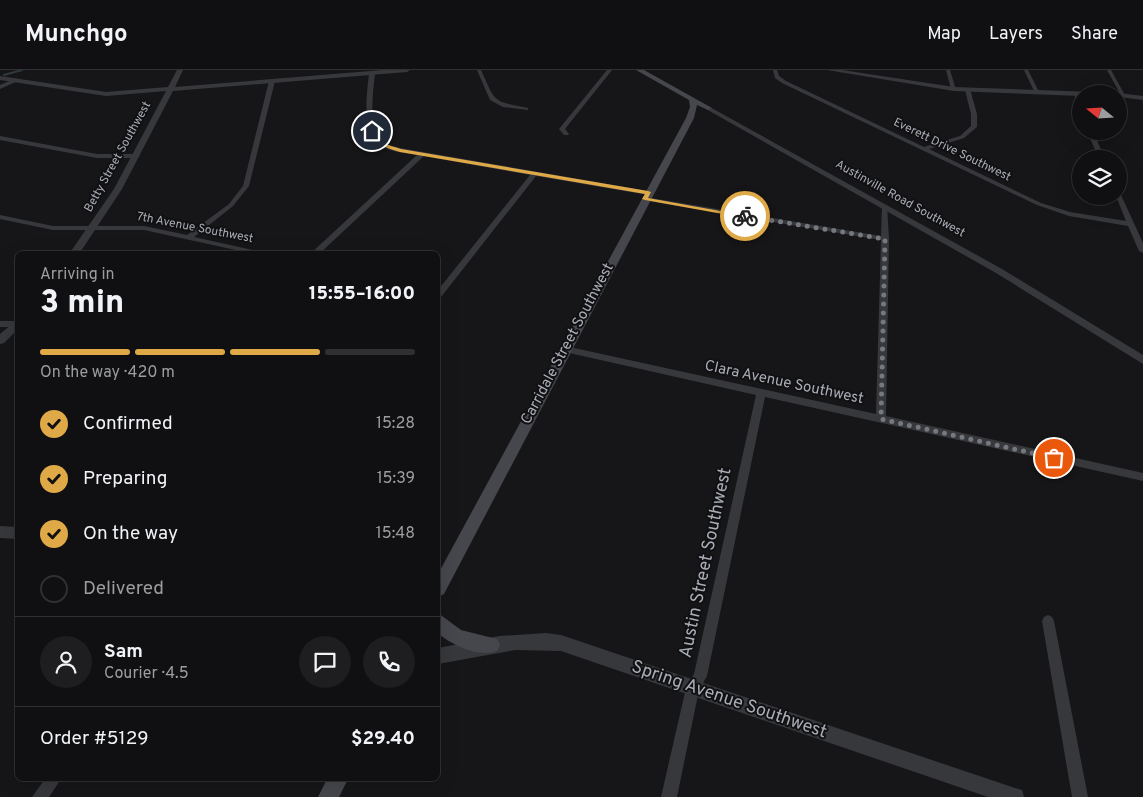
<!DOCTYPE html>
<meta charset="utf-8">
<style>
:root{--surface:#101012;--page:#1e1e20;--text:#f1f3f6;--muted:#9c9d9f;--line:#303032;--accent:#dfa947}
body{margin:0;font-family:Overpass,sans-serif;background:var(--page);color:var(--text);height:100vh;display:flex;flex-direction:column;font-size:19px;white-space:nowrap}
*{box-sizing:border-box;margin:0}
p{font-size:16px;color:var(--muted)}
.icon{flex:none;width:28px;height:28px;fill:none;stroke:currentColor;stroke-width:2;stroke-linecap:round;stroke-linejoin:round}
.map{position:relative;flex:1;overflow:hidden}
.side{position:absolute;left:15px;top:181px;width:425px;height:530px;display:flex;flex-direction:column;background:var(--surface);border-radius:8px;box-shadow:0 5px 20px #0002,0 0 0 1px var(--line)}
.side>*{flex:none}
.needle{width:32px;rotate:288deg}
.buttons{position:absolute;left:1072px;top:15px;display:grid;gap:10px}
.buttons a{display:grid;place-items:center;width:55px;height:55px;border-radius:50%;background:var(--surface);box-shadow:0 5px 20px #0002,0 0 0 1px var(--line);font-size:25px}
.pin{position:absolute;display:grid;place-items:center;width:42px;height:42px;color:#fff;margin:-21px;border:2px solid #fff;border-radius:50%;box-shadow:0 1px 5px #0007}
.courier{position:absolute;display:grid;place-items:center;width:50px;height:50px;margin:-25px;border:4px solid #dfa947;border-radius:50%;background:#fff;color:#222;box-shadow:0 1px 6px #0007}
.summary em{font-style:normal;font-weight:800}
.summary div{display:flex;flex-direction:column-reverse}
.summary{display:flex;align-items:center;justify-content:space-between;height:85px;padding:0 25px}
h1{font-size:32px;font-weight:800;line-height:38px}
.bar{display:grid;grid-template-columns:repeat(4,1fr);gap:8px 5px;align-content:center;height:60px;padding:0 25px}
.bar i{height:6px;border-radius:4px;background:var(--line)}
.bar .selected{background:var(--accent)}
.bar p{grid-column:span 4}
.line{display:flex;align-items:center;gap:12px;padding:0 25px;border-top:1px solid var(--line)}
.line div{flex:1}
.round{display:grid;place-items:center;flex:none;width:52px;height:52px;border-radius:26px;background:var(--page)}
ol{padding:0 25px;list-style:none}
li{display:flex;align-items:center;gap:15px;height:55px}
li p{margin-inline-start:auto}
li .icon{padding:5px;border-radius:50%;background:var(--accent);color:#111;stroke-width:4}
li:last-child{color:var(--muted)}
li i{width:28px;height:28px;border:2px solid var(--line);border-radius:50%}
header{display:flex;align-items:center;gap:30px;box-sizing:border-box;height:70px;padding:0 25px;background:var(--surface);border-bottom:1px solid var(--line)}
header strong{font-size:24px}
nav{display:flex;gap:28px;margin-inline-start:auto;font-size:18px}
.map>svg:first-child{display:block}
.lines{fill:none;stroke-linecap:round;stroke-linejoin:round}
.stream{stroke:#30393f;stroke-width:2}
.minor{fill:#37383c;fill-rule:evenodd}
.tertiary{fill:#37383c;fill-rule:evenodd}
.secondary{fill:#46474c;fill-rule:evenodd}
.route{fill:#dfa947}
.done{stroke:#76787f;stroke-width:5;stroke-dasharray:0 9}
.labels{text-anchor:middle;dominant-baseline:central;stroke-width:4;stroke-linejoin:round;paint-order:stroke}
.far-street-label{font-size:12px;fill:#a9adb6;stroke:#111113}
.street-label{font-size:15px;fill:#a9adb6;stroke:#111113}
.near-street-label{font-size:18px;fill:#a9adb6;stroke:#111113}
</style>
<header>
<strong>Munchgo</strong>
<nav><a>Map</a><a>Layers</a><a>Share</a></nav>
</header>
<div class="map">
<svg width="1143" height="727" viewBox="0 0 1143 727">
<rect width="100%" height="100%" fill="#161618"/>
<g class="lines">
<polyline class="stream" points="4,5 22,0"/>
<g class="minor">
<path d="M477,0H481C496,33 492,31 528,38V40L503,37L490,30Z"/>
<polygon points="607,0 612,0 565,59 569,64 568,65 564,65 559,59"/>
<polygon points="773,0 777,0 779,6 786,11 924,77 960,66 971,56 971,44 965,20 970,19 977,44 977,57 964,68 929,79 1041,133 1070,142 1126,151 1116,126 1119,126 1119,124 1121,125 1143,173 1143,183 1139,181 1128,156 1069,146 1037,135 782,13 775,8"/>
<polygon points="946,0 950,0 956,20 951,19"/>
<polygon points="1024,0 1028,0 1040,24 1035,23"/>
<polygon points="1107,0 1111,0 1126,27 1122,27"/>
<path d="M372,2L375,4C373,20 369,55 378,68C383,75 393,76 400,78L648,121L651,123L648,125L536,106L441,227H438V220L530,105L424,86L319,184H310L417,85C405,83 390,82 379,75C361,64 367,22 369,4Z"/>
<polygon points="16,8 18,11 0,19 0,15"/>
<polygon points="272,9 275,11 249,116 233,136 194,167 270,184 254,184 144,160 53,160 0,149 0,145 53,156 144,156 187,165 229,134 243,116 269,11"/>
<polygon points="1074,22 1079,23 1081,32 1081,42 1078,40"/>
<polygon points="1087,61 1093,61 1105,89 1099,89"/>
<polygon points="0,66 97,84 137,84 140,86 137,88 97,88 0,70"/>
<polygon points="645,127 881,166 882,136 887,135 889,169 886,346 1143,403 1143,411 765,327 707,606 699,620 677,727 661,727 686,618 694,604 756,325 565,282 561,279 565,276 876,344 881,170 643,130 642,129"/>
<rect x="0" y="251" width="18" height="6"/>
<polygon points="1048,545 1052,547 1054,551 1088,727 1072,727 1042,551 1044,547"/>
<polygon points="45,709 61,709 49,727 32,727"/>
</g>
<g class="tertiary">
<polygon points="177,0 183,0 175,17 383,0 410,0 407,2 173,21 122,119 79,184 69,184 114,119 166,21 106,26 0,10 0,6 106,22 168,17"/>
<polygon points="827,0 842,0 954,17 1093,22 1096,24 1081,24 1081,26 954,21"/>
<polygon points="1119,23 1143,26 1143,30 1119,27 1119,24 1117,24"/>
<polygon points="708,36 1002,199 1143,285 1143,294 996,203 706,39 705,38"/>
<polygon points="18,249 18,259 4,273 0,274 0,264"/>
<polygon points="0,456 18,457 18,469 0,468"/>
<polygon points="546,563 561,565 1015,718 1022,720 1024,727 988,727 561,581 515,580 438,594 438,578 499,566"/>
</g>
<g class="secondary">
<polygon points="636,0 644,0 712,38 708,40 697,35 694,48 444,524 438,527 438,504 686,48 690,37 689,30"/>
<path d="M438,543L461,560L497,569L500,575L497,581C480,588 451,575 438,563Z"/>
<polygon points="327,709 348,709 339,727 318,727"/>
</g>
</g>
<path class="route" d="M373,60C379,73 388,75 401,79L648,121L651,122L648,128L748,146L745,148L645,130L642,129L645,124L400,82C387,78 375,75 369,61Z"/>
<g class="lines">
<polyline class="done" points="745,146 885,169 881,349 1054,388"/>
</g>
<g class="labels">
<g class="far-street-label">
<text transform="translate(952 80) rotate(26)">Everett Drive Southwest</text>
<text transform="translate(118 87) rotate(-61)">Betty Street Southwest</text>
<text transform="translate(900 129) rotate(29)">Austinville Road Southwest</text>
<text transform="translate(195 158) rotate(11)">7th Avenue Southwest</text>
</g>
<g class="street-label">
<text transform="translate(568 274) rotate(-62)">Carridale Street Southwest</text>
<text transform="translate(784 313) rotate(12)">Clara Avenue Southwest</text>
</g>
<g class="near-street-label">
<text transform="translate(706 493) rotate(-78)">Austin Street Southwest</text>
<text transform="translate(729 630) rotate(19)">Spring Avenue Southwest</text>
</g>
</g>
</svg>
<div class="buttons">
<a><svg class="needle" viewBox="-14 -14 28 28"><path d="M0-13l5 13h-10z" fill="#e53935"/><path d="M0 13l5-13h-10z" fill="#9c9d9f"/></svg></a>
<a><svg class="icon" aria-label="layers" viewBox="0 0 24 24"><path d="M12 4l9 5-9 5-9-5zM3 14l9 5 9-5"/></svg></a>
</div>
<div class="pin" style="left:1054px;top:388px;background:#ea580c"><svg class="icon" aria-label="bag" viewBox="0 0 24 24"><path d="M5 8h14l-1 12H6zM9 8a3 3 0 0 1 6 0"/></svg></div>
<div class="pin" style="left:372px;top:61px;background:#1f2937"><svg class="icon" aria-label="home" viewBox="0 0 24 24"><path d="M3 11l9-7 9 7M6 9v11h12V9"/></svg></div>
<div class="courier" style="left:745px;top:146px"><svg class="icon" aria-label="bike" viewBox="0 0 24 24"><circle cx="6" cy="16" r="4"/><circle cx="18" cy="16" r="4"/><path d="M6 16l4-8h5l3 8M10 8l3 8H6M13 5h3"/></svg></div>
<section class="side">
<div class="summary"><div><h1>3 min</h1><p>Arriving in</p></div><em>15:55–16:00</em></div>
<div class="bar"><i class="selected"></i><i class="selected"></i><i class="selected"></i><i></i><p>On the way · 420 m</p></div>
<ol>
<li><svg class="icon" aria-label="check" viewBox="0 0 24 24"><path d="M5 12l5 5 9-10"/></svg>Confirmed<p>15:28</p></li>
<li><svg class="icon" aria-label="check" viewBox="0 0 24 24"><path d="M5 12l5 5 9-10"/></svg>Preparing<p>15:39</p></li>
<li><svg class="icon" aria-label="check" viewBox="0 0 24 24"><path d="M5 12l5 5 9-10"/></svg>On the way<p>15:48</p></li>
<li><i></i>Delivered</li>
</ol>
<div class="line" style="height:90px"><a class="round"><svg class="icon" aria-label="person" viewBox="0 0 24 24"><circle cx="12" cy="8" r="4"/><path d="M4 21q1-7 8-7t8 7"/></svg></a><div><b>Sam</b><p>Courier · 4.5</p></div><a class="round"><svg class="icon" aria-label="chat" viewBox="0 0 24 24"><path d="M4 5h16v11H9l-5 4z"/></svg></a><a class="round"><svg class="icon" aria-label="phone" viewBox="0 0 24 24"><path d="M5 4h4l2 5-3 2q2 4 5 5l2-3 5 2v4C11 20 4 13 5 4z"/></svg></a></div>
<div class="line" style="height:65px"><div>Order #5129</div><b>$29.40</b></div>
</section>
</div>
